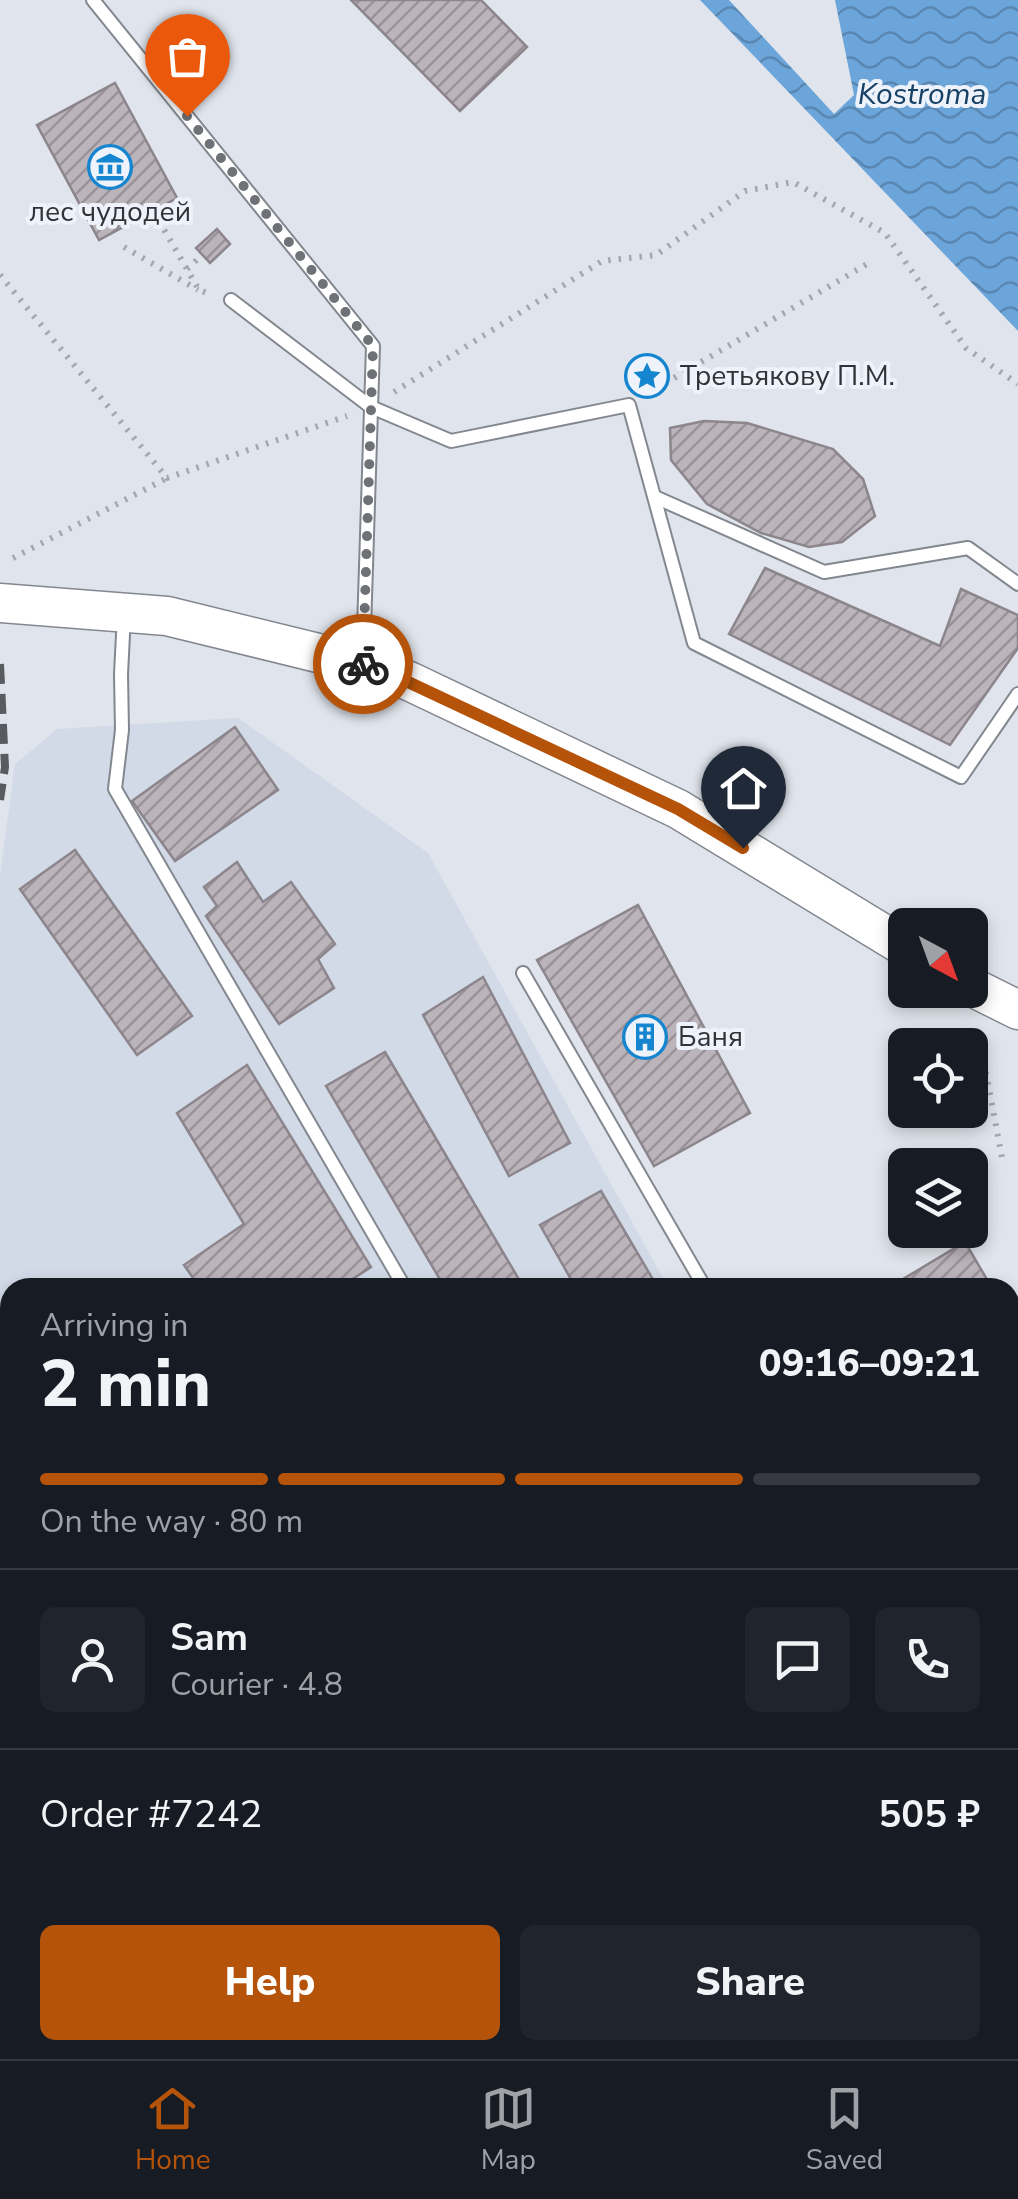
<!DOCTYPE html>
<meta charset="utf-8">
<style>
:root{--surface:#171b24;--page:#20242c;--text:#f1f3f6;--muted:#9ea1a6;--line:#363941;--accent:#b45309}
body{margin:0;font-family:"Nunito Sans",sans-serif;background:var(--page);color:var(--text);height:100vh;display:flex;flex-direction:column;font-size:38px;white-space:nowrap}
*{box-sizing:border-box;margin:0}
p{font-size:32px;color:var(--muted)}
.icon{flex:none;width:55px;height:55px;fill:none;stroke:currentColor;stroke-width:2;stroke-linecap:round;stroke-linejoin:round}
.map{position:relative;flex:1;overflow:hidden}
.sheet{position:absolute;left:0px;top:1278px;width:1020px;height:782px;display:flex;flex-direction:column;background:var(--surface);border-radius:30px 30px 0 0;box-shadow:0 5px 15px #0003}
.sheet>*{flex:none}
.needle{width:65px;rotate:139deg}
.buttons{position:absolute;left:888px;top:908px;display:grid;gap:20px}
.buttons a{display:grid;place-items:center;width:100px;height:100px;border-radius:15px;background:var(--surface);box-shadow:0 5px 15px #0003;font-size:50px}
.pin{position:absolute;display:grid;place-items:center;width:85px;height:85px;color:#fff;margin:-102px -42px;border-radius:50% 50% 50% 0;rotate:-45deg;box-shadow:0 0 10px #0007}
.pin .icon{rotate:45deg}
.courier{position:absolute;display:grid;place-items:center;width:100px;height:100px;margin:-50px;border:8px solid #b45309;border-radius:50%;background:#fff;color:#222;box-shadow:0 2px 12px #0007}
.overview em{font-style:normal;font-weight:800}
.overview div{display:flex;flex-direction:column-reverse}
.overview{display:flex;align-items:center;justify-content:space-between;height:170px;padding:0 40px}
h1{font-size:65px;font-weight:800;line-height:75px}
.bar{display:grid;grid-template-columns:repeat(4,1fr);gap:15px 10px;align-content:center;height:120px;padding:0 40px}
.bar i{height:12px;border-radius:8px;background:var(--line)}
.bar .selected{background:var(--accent)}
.bar p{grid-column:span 4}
.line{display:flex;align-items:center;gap:25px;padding:0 40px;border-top:2px solid var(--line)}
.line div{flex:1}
.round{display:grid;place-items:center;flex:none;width:105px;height:105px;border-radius:15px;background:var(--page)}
.button{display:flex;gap:20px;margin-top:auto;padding:20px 40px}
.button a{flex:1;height:115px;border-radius:15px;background:var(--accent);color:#fff;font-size:40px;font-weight:800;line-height:115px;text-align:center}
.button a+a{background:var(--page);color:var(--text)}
.tabs{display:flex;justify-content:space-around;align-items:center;height:140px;border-top:2px solid var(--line);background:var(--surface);font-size:28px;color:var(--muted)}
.tabs a{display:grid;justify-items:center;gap:5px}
.tabs .selected{color:var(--accent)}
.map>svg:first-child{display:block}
.built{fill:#d2dae8}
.water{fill:url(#water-waves)}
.pier{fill:#e0e5ed}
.building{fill:url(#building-hatch);stroke:#8c858b;stroke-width:2.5}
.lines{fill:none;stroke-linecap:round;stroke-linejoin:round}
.lane-casing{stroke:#83878f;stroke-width:16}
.secondary-casing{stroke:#83878f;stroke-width:41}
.path{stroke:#a4a8ae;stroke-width:6;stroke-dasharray:2.5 8;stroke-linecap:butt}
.lane{stroke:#fff;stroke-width:12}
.secondary{stroke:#fff;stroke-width:38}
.rail{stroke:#585b5f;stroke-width:8;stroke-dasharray:20 10;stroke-linecap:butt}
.done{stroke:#6e7176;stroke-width:10;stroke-dasharray:0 18}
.route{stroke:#b45309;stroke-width:12}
.labels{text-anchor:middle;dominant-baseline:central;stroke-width:8;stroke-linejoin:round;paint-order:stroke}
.poi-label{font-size:28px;fill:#313336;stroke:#edf2fb;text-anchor:start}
.water-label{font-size:30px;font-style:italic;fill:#164165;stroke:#edf2fb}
</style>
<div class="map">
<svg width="1018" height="2059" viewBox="0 0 1018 2059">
<defs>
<pattern id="water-waves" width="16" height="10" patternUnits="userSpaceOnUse" patternTransform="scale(2.5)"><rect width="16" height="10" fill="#6ba5da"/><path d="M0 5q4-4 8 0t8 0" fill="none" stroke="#5987b2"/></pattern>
<pattern id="building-hatch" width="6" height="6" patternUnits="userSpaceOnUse" patternTransform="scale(2.5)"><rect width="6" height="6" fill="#bcb4bb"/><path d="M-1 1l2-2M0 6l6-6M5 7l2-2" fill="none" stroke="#999399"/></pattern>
</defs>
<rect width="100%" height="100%" fill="#e0e5ed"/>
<g class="built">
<polygon points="238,718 428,853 668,1287 10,1288 10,1943 0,1948 0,875 15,764 57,729"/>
<polygon points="1018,1489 1018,2059 176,2059 174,2050 1010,2050 1010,1493"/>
</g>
<polygon class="water" points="700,0 1018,0 1018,331"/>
<polygon class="pier" points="729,0 835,0 854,95 834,114"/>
<g class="building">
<polygon points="351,0 481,0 527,47 460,111"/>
<polygon points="115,83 177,198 99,240 37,125"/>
<polygon points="217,229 230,244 210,263 196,248"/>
<polygon points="704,421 747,423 833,449 863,479 875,516 842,542 809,547 761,533 707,504 671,460 670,428"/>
<polygon points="765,568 940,646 961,589 1018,615 1018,648 950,745 729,634"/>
<polygon points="235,727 278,790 175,861 132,801"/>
<polygon points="75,850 192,1016 137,1055 20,889"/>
<polygon points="237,862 263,902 291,882 335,944 318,959 334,988 279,1024 206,916 217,906 204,887"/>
<polygon points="638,905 750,1113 654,1166 537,960"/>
<polygon points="483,977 570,1143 509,1176 423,1015"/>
<polygon points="385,1052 524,1288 445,1288 326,1086"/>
<polygon points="247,1065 371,1267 339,1288 200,1288 184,1265 244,1224 177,1113"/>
<polygon points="601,1191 658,1288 576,1288 540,1225"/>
<polygon points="965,1242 992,1288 888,1288"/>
<polygon points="0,1343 10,1344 10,1403 0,1402"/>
<polygon points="1018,1489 1018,1601 1010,1605 1010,1493"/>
<polygon points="10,1621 10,1864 0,1870 0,1626"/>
<polygon points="1010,1810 1018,1824 1018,1935 1010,1940"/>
<polygon points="20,2050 71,2050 72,2059 22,2059"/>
<polygon points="174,2050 369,2050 371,2059 176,2059"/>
<polygon points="514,2050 624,2050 629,2059 497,2059"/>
<polygon points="713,2050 820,2050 825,2059 696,2059"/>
</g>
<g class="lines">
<g class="lane-casing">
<g id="lane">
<polyline points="93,0 373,346 363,661"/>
<polyline points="231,300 371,407 451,441 629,405 694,643 961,777 1018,694"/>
<polyline points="655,497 824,572 968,548 1018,584"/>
<polyline points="124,615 121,674 122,730 115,789 402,1283 396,1288"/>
<polyline points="523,973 705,1288"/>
<polyline points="1010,1460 1018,1455"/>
<polyline points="0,1580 10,1573"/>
<polyline points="127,2050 129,2059"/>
</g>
</g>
<g class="secondary-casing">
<g id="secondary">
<polyline points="0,603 167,616 363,664 409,681 678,809 905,947"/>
<polyline points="970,986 1018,1010"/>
</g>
</g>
<g class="path">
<polyline points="159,221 199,290 210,294"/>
<polyline points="124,247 198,290"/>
<polyline points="187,269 202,255"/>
<polyline points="0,275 167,478 347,416"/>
<polyline points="394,392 602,261 656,255 745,191 793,182 885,233 966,348 1018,384"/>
<polyline points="647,394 867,264"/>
<polyline points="13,558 167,478"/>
<polyline points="980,1041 1003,1163"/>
</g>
<use href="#lane" class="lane"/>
<use href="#secondary" class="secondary"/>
<polyline class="rail" points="0,664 5,767 0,800"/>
</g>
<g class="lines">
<polyline class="done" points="187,116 373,346 363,664"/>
<polyline class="route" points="363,664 408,682 678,809 743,848"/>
</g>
<defs>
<g id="museum-ring" transform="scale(2.25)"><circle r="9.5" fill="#edf2fb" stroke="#1485ce" stroke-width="1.5"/><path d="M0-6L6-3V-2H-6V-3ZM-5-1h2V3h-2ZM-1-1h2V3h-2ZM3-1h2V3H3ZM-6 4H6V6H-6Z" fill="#1485ce"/></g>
<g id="sight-ring" transform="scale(2.25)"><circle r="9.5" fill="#edf2fb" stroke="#1485ce" stroke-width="1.5"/><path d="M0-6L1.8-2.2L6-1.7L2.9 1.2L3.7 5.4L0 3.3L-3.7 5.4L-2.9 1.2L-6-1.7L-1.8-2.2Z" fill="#1485ce"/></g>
<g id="building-ring" transform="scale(2.25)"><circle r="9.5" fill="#edf2fb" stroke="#1485ce" stroke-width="1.5"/><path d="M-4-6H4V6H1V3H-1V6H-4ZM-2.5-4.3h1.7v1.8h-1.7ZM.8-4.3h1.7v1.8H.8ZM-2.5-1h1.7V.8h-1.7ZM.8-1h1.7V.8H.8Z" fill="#1485ce"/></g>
</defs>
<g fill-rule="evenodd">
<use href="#museum-ring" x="110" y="167"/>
<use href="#sight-ring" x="647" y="376"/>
<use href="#building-ring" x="645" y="1037"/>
</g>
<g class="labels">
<g class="poi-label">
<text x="110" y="212" text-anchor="middle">лес чудодей</text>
<text x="680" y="376">Третьякову П.М.</text>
<text x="678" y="1037">Баня</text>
</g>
<g class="water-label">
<text x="922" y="94">Kostroma</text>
</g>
</g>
</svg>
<div class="buttons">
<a><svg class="needle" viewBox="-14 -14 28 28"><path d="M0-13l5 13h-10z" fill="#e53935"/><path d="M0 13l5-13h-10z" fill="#9ea1a6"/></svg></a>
<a><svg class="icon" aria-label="locate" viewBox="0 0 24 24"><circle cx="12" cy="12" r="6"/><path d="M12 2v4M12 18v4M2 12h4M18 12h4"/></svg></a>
<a><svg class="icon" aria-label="layers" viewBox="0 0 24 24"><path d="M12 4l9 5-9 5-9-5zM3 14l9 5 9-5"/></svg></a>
</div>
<div class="pin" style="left:187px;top:116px;background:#ea580c"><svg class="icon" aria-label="bag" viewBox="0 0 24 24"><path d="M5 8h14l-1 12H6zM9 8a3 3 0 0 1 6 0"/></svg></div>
<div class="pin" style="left:743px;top:848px;background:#1f2937"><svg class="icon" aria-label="home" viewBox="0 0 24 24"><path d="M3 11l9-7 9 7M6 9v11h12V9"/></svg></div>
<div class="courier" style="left:363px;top:664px"><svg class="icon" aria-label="bike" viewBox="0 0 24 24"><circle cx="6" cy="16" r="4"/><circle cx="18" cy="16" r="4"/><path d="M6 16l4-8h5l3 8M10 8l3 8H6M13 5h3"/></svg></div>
<section class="sheet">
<div class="overview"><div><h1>2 min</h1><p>Arriving in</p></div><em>09:16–09:21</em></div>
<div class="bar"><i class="selected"></i><i class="selected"></i><i class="selected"></i><i></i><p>On the way · 80 m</p></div>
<div class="line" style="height:180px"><a class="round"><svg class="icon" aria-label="person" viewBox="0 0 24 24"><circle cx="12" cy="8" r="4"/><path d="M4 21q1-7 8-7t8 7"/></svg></a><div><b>Sam</b><p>Courier · 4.8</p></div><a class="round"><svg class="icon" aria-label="chat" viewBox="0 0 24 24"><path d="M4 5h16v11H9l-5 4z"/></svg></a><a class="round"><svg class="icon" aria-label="phone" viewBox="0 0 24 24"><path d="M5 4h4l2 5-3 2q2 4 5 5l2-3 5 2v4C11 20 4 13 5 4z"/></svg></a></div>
<div class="line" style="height:130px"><div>Order #7242</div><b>505 ₽</b></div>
<div class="button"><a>Help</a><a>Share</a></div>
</section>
</div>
<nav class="tabs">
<a class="selected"><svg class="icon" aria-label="home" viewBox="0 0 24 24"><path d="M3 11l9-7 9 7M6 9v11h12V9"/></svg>Home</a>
<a><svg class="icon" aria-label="map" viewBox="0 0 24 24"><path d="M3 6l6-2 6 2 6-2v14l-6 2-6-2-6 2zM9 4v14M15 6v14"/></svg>Map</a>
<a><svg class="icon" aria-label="saved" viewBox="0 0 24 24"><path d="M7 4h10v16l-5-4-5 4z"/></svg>Saved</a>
</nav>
